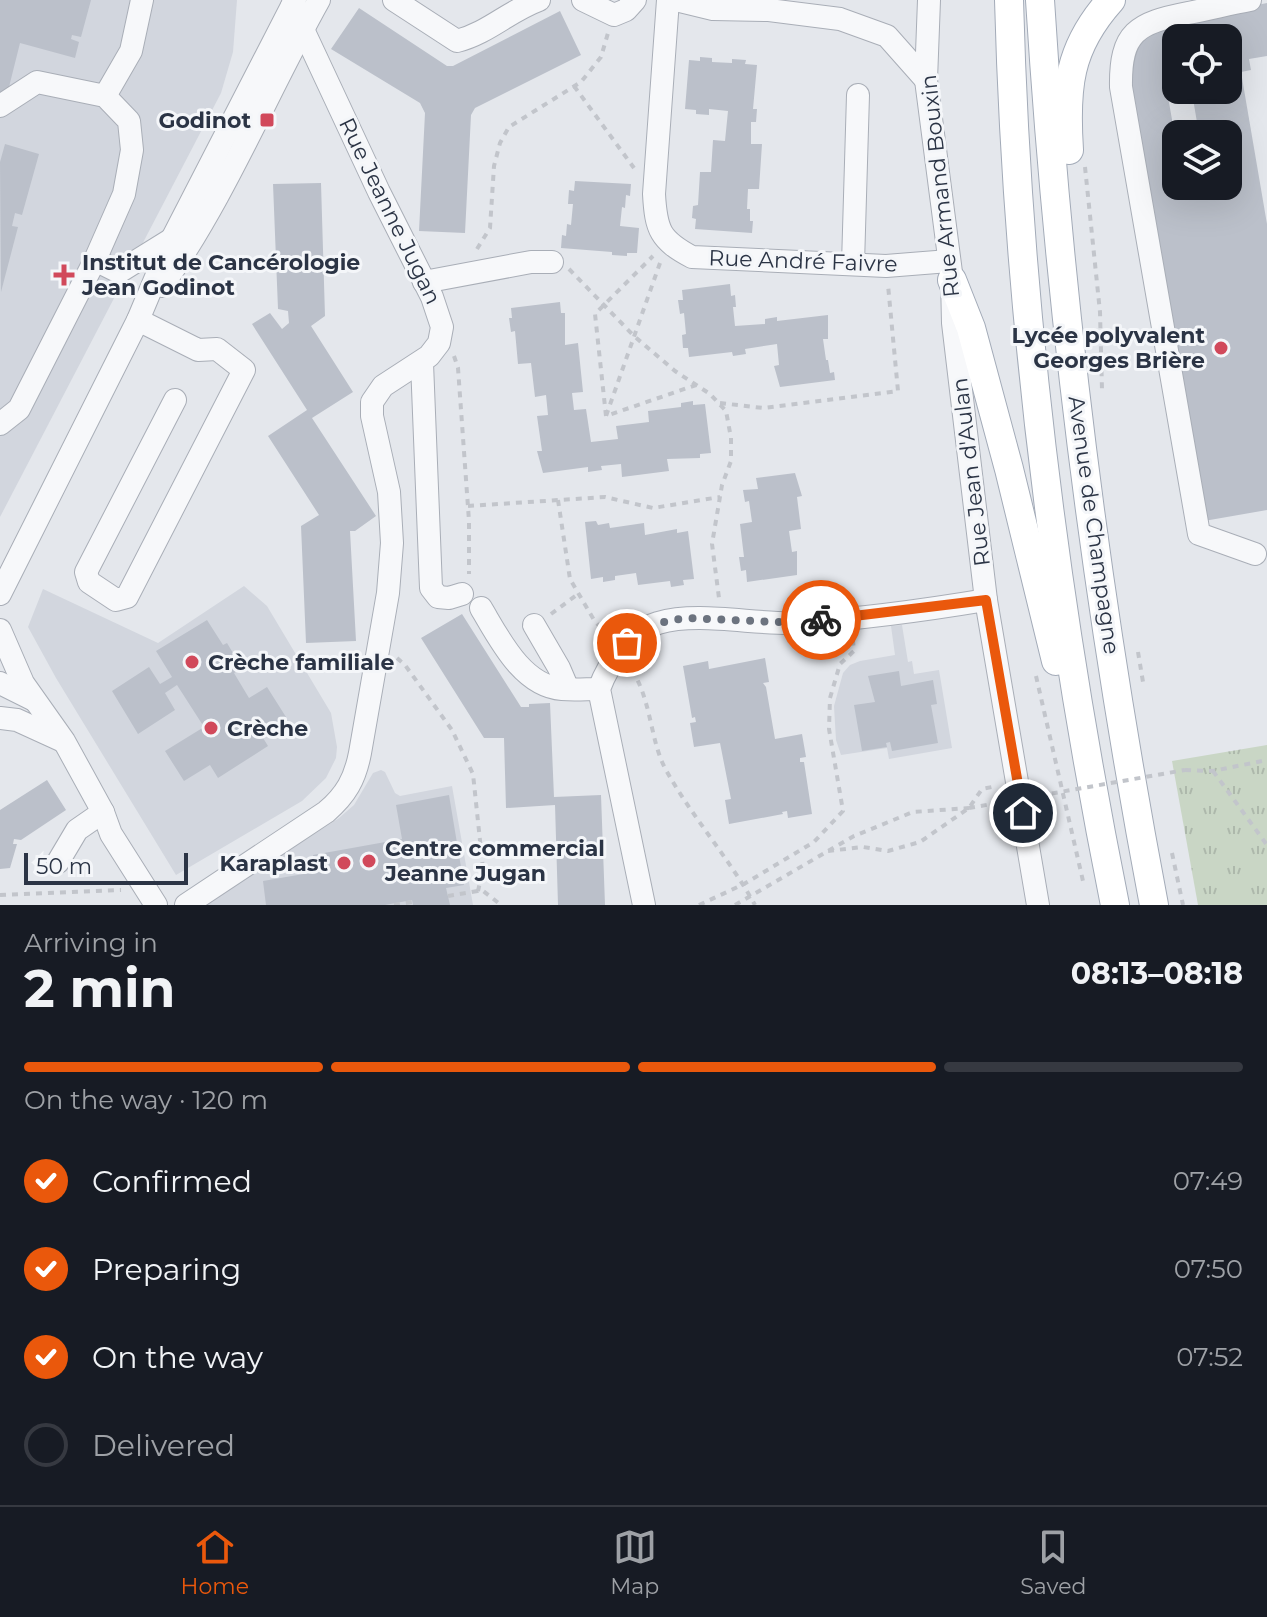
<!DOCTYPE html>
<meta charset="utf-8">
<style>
:root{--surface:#171b24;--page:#20242c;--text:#f1f3f6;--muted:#9ea1a6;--line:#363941;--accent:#ea580c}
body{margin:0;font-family:Montserrat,sans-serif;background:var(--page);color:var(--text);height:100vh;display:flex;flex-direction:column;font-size:30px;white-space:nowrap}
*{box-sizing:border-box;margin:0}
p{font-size:26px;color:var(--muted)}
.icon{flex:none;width:44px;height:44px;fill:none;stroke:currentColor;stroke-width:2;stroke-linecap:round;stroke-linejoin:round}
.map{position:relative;height:905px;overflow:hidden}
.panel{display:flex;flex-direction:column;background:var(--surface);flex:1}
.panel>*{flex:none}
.buttons{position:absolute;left:1162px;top:24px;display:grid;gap:16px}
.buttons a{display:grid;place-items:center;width:80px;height:80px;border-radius:16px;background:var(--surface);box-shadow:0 8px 32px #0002;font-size:40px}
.scale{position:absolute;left:24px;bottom:20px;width:164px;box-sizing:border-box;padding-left:8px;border:4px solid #2b3445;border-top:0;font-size:22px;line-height:28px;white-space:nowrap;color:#2b3445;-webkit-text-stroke:6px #f4f6f9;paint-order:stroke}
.pin{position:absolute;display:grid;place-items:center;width:68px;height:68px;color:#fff;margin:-34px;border:4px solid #fff;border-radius:50%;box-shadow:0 2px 8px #0007}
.courier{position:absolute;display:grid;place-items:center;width:80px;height:80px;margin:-40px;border:6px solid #ea580c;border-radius:50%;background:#fff;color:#222;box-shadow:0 2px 10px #0007}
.summary em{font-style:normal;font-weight:700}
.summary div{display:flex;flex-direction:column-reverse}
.summary{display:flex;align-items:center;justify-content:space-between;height:136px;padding:0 24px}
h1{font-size:52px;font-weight:700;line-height:60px}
.bar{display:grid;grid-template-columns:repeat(4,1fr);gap:12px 8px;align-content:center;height:96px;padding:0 24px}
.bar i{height:10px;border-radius:6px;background:var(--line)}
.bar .current{background:var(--accent)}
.bar p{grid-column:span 4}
ol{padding:0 24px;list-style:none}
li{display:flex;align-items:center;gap:24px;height:88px}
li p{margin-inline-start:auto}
li .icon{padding:8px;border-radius:50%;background:var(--accent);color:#fff;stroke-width:4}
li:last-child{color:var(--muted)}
li i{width:44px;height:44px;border:4px solid var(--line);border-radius:50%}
.tab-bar{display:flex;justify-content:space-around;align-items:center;height:112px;border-top:2px solid var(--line);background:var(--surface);font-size:22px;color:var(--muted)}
.tab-bar a{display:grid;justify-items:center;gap:4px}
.tab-bar .current{color:var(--accent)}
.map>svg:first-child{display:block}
.built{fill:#d2d6de}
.grass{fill:url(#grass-tufts)}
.building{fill:#bbc0ca;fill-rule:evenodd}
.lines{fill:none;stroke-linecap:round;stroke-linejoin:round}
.minor-casing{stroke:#a9aeb7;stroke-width:24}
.major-casing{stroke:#a3abb8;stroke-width:30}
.path{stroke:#c2c5cb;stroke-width:4;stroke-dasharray:6 6;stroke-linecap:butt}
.minor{stroke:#f7f8fa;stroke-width:22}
.major{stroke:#fff;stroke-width:28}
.path-bridge{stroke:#c2c5cb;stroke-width:4;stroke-dasharray:6 6;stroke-linecap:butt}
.done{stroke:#6c737f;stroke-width:8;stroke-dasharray:0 14.4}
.route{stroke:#ea580c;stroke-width:10}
.poi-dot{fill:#d1495b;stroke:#f4f6f9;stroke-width:3}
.labels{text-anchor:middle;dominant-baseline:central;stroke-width:6;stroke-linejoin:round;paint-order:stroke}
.poi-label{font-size:22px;font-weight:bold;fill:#2b3445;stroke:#f4f6f9;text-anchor:start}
.street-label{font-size:22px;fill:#2b3445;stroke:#f4f6f9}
</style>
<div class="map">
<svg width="1267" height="905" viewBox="0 0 1267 905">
<defs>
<pattern id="grass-tufts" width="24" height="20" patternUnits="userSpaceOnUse" patternTransform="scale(2)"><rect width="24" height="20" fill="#c9d6c5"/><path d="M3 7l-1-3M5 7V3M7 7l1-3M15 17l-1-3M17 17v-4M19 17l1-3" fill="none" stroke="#adb8ab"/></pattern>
</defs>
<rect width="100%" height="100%" fill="#e4e7ec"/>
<g class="built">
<polygon points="0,0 237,0 233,52 221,93 0,517"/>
<polygon points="244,586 267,606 331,713 337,747 336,758 326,778 302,801 176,875 56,678 28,627 43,589 158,643"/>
<polygon points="902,625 908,662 912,661 914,674 939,670 952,748 889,759 887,748 841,755 836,740 834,706 843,673 850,665 860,661 895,655 891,626"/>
<polygon points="381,770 385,772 395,793 400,796 452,786 473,905 205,905 339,818 354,805 373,773"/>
</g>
<polygon class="grass" points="1267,745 1267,905 1198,905 1172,761"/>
<g class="building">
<polygon points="0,0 91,0 81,37 72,35 71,39 79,42 75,58 20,43 7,95 0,93"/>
<path d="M1267,3V56L1249,59L1251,70L1241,72L1267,224V510L1204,521L1129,85L1135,44L1141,37L1204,16ZM1176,38H1228V90H1176ZM1192,93L1199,134H1228V186H1176V142L1168,97Z"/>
<polygon points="359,8 447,66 453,66 560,11 581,55 475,108 471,115 465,233 419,231 425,113 420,103 331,49"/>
<polygon points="700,57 712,58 712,62 732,63 732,59 746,60 745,64 757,65 753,109 757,109 756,122 751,122 751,144 762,144 759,189 748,189 747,209 750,209 750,221 753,221 752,233 695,229 696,219 692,218 693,206 698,205 700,172 711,172 713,140 725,141 728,111 709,109 709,115 696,114 696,110 685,109 689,60 700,61"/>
<polygon points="5,144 39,154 22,215 15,213 12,226 18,227 1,292 0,162"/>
<polygon points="575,181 631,184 630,196 626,195 625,208 622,207 620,226 639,228 637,253 627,253 627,256 612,255 612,252 561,248 562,235 566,236 567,224 571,225 573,204 568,204 569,190 574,191"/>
<polygon points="321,183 325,316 311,326 353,392 312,418 376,516 355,531 350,531 356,641 306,643 301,526 319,515 268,436 307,410 252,324 270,313 282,329 289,323 288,311 278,309 273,184"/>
<polygon points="730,284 731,296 735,295 736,307 733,307 735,326 765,324 765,319 777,317 777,321 828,315 828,339 823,339 826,360 828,360 830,373 834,372 835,380 780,387 774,366 779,365 777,344 745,349 746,354 733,356 732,352 689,357 688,348 683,348 682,335 686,334 684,313 680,314 678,300 683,300 682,290"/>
<polygon points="560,302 561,313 565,313 565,345 578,343 583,392 572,393 574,410 586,409 591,442 618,439 616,426 649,422 648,411 681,407 681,403 693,401 693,405 705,404 711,453 700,454 700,458 667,459 669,471 622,477 621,464 601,466 602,470 588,472 588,467 543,473 537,451 542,451 537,416 548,415 546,395 535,397 531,363 518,364 515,331 511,332 509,318 512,318 511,308"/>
<polygon points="795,473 802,496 797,497 801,529 789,531 792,552 797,551 797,575 747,582 746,570 741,571 739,557 744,557 740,524 752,522 749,501 745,502 743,490 758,489 756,478"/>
<polygon points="596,521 598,525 609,523 610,528 644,523 645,535 677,529 677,533 688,531 694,579 683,580 684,585 671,587 670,581 638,585 636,573 615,576 615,580 603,582 603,577 591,579 585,522"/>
<polygon points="462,614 521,707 529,707 529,704 550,703 554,797 601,795 605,905 558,905 555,805 506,808 504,738 484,738 421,638"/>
<polygon points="207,620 223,645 227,643 242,668 234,673 249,698 267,687 286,717 260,733 268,746 218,778 210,765 184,781 165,751 204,727 177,685 165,693 175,710 138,734 112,691 149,667 160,684 172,677 156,651"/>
<polygon points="765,658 769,682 763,683 766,687 775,739 802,734 806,757 800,758 800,762 804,762 812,814 788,818 787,811 782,812 783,814 729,824 725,800 731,799 720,743 694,747 690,723 696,722 695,717 692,718 683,666 708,661 709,669"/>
<polygon points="899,671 901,686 933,680 937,704 931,705 938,743 892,751 890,742 886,743 887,747 862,751 854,705 875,702 868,676"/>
<polygon points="47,780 66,810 21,840 14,839 13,844 17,844 10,868 0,869 0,810"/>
<polygon points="449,795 464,885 446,888 450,905 413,905 412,900 385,905 266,905 263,881 315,872 313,855 402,839 396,805"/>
</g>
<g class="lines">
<g class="minor-casing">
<g id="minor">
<path d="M394,0L457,41C488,33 509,11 539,0"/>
<polyline points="583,0 614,15 626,10 635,0"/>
<path d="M668,0L654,194C656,230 660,240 692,257L886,266L949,261"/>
<polyline points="676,0 713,9 769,10 840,19 887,36 926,80"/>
<polyline points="929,0 926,80 952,280 953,323 986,600 1038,905"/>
<path d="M1250,0C1229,4 1209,9 1188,13C1137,23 1120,32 1121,87L1199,534L1255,554"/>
<polyline points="105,96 131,51 142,0"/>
<polyline points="0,106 37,82 105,96 129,121 132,150 124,194 95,260 19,409 0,424"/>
<polyline points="95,260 119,272 172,239"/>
<polyline points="853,264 858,95"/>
<polyline points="424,282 531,262 552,262"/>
<path d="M162,286C225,197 266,95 319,0"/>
<polyline points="138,320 198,350 217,349 244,370 127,597 116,600 89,582 86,572 175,400"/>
<polyline points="422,363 431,588 438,597 449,598 462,594"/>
<polyline points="0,594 138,320 172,239 295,0"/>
<path d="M481,608C499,638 522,686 562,689C574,690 587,689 599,689"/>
<polyline points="534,625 559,668 568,689"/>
<polyline points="0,630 23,683 64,741 103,812 111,834 156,905"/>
<polyline points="0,683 34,700"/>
<polyline points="0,718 17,720 63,741"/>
<polyline points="58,862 77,830 103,812"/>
<path d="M186,905L326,812C346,795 355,779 360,753L388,593L392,543L389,492L372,416V402L383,386L429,356L439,343L442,327L432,297L379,192L292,6"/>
<path d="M644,905L599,689C609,662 630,632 658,623C699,611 755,625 798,623C859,619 926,610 986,600"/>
</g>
</g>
<g class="major-casing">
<g id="major">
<path d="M1009,0C1017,304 1055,607 1115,905"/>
<path d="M1040,0C1059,303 1097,606 1154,905"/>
<path d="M1069,150C1065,88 1068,48 1111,0"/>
<polyline points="952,280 971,328 1009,469 1056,661"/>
</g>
</g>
<g class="path">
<polyline points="574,86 634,168"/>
<polyline points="1085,167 1100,312 1102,390"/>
<polyline points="477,249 490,228 494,166 500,143 509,127 581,82 601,57 608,33"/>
<polyline points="660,263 606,416 696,385"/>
<polyline points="569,269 634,336 675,371 710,394 726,411 731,438 731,461 722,485 712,544 719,598"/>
<polyline points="454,356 458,368 469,521 469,574"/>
<polyline points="720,403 763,408 898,391 888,285"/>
<polyline points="606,416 595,314 653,256"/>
<polyline points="558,500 570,579 594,620 606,634"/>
<polyline points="468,506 605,497 653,508 720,497"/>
<polyline points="551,614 578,594"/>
<polyline points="1138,652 1143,682"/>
<polyline points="397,658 405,665 452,730 473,774 483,869 478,891 482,890 501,905"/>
<path d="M632,670C652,702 650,741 666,770C692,817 729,858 755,905"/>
<polyline points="1036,676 1083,881"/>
<polyline points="1185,770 1213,771 1267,760"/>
<polyline points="1213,771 1267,845"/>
<polyline points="828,851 863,847 888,851 920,842 969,808 982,789 997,786"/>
<polyline points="1172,853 1183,905"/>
<polyline points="0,895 121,890"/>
<polyline points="448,896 478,891"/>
<polyline points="394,905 412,902"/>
<polyline points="699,905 744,884 814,842 843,811 829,729 830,698 840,664 854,651 853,641"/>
<polyline points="735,905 854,836 913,812 969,808"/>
</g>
<use href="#minor" class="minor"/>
<use href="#major" class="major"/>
<polyline class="path-bridge" points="969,808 1185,770"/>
</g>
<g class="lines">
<polyline class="done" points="627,643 655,624 684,618 777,622 821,620"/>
<polyline class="route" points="821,620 986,600 1023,813"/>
</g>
<g class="poi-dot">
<rect x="259" y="112" width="16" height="16" rx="4"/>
<path d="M60 263h8v8h8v8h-8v8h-8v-8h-8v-8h8z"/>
<circle cx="1221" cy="348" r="8"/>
<circle cx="192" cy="662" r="8"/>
<circle cx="211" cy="728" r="8"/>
<circle cx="369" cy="861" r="8"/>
<circle cx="344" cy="863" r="8"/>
</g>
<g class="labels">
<g class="poi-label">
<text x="251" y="120" text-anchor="end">Godinot</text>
<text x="82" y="262">Institut de Cancérologie<tspan x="82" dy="25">Jean Godinot</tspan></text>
<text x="1205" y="335" text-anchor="end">Lycée polyvalent<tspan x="1205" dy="25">Georges Brière</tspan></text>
<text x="208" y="662">Crèche familiale</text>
<text x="227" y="728">Crèche</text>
<text x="385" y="848">Centre commercial<tspan x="385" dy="25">Jeanne Jugan</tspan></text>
<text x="328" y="863" text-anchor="end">Karaplast</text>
</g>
<g class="street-label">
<text transform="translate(940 186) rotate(-96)">Rue Armand Bouxin</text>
<text transform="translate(390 211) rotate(64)">Rue Jeanne Jugan</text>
<text transform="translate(803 261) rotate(2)">Rue André Faivre</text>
<text transform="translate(971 472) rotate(-97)">Rue Jean d'Aulan</text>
<text transform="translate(1094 525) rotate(82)">Avenue de Champagne</text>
</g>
</g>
</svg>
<div class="buttons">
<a><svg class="icon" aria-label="locate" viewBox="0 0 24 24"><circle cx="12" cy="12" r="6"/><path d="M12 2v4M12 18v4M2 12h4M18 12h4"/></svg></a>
<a><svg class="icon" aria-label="layers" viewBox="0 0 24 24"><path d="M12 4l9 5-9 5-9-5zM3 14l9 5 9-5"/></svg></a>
</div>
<div class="scale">50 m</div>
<div class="pin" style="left:627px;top:643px;background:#ea580c"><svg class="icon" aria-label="bag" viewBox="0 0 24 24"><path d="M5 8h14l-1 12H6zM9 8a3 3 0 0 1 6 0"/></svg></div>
<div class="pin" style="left:1023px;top:813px;background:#1f2937"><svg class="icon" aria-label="home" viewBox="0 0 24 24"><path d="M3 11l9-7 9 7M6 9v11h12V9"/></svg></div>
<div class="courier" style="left:821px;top:620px"><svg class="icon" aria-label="bike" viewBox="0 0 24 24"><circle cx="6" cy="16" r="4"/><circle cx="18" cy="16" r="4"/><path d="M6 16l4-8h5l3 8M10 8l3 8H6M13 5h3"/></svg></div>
</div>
<section class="panel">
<div class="summary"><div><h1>2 min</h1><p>Arriving in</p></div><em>08:13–08:18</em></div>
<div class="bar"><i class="current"></i><i class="current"></i><i class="current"></i><i></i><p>On the way · 120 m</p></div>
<ol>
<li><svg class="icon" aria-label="check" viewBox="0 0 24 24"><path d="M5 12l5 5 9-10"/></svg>Confirmed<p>07:49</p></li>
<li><svg class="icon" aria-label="check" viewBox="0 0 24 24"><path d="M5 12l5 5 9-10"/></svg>Preparing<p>07:50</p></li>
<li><svg class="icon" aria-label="check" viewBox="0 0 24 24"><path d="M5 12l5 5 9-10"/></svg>On the way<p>07:52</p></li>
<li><i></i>Delivered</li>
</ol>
</section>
<nav class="tab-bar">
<a class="current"><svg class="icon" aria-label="home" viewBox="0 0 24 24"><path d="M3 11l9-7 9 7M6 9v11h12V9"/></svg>Home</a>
<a><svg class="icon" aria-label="map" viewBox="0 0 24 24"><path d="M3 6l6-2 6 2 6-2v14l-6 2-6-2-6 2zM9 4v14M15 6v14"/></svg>Map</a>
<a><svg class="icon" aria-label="saved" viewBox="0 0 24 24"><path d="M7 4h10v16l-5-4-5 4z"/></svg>Saved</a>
</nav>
